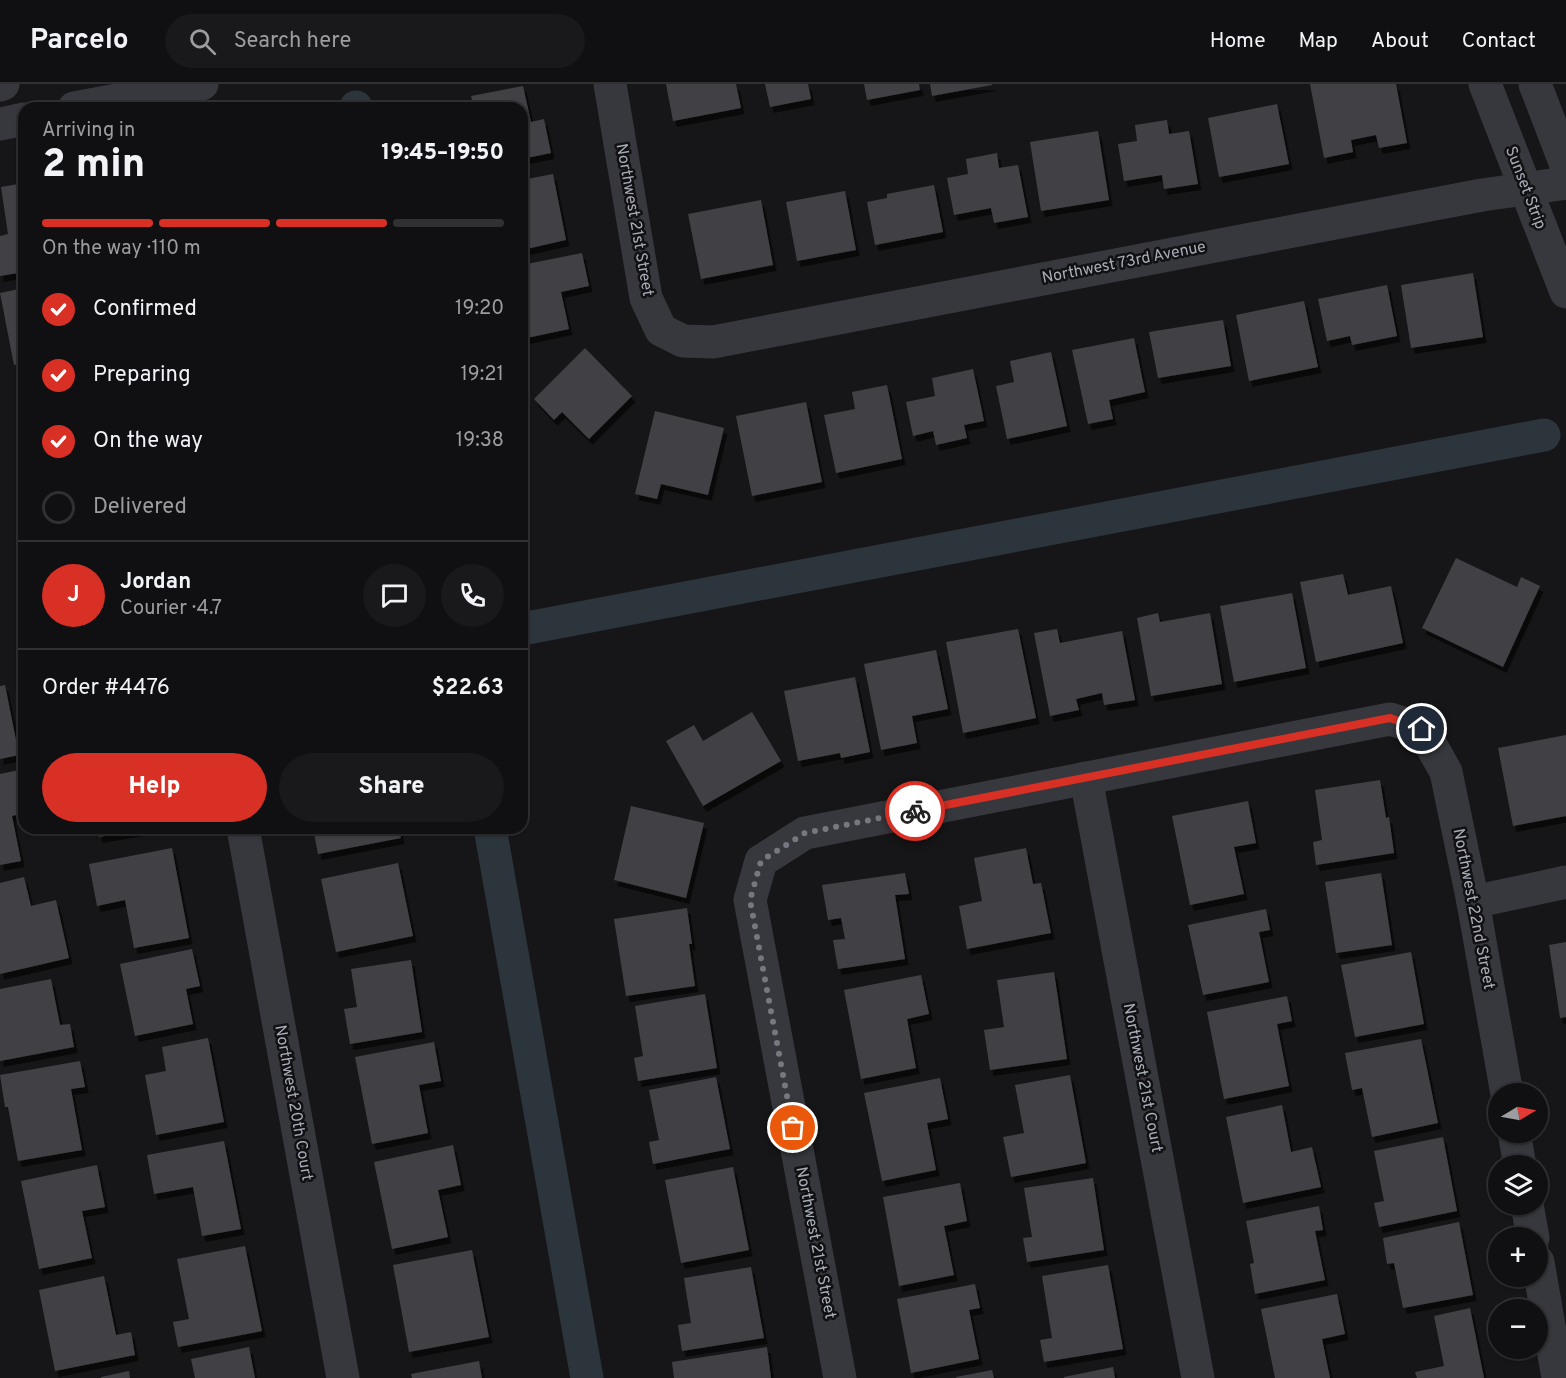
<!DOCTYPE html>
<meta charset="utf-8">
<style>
:root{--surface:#101012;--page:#19191b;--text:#f1f3f6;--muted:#9c9d9f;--line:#303032;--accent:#d93025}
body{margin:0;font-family:Overpass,sans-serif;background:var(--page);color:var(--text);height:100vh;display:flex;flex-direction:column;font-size:22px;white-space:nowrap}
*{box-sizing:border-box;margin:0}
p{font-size:20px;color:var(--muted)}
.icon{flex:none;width:33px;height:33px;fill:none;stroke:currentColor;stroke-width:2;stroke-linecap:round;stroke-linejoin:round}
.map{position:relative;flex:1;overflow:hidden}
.drawer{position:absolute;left:18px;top:18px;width:510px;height:732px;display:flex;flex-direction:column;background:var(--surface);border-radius:18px;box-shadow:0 2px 4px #0004,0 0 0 2px var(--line)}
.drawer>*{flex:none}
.needle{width:39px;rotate:80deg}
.tools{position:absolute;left:1488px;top:999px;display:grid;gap:12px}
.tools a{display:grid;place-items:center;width:60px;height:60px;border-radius:50%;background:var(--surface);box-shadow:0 2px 4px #0004,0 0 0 2px var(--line);font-size:30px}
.pin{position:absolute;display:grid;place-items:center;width:51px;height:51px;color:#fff;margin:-26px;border:3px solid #fff;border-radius:50%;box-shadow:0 2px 6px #0007}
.courier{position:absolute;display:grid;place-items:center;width:60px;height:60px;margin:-30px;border:4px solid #d93025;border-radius:50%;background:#fff;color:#222;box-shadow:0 2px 8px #0007}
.head em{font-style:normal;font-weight:800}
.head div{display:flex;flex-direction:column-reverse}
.head{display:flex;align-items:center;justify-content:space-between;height:102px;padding:0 24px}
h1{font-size:39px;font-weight:800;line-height:45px}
.bar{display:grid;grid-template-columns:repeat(4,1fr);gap:9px 6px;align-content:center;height:72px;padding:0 24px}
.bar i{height:8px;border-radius:4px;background:var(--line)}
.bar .active{background:var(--accent)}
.bar p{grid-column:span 4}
.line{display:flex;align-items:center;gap:15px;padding:0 24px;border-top:2px solid var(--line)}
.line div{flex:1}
.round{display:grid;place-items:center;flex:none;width:63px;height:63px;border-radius:32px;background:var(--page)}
ol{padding:0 24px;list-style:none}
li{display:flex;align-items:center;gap:18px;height:66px}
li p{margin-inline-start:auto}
li .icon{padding:6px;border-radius:50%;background:var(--accent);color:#fff;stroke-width:4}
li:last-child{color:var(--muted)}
li i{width:33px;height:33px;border:3px solid var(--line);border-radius:50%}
.button{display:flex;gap:12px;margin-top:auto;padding:12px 24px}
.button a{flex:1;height:69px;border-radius:36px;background:var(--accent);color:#fff;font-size:24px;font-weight:800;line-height:69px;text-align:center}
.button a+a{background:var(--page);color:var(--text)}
header{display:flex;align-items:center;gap:36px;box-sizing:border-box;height:84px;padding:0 30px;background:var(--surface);border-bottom:2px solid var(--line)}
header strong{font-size:28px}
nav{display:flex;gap:33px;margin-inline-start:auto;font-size:21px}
.search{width:420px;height:54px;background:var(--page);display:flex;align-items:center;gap:15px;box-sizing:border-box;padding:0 21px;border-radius:33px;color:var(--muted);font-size:22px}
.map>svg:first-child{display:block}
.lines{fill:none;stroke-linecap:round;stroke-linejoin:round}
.canal{stroke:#2c353c;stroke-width:33}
.building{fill:#404145;filter:url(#shadow)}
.minor{stroke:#37383d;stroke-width:33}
.tertiary{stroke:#37383d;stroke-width:33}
.done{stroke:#757880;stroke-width:6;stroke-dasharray:0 10.8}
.route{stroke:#d93025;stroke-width:8}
.labels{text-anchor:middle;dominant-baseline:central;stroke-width:5;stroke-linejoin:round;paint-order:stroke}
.street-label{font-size:16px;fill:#a8adb8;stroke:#111113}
</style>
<header>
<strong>Parcelo</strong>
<div class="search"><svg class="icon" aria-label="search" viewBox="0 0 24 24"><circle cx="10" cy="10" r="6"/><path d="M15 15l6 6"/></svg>Search here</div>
<nav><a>Home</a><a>Map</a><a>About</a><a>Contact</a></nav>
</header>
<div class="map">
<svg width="1566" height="1294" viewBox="0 0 1566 1294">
<defs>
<filter id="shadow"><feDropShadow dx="3.5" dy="6" stdDeviation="0" flood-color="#0009"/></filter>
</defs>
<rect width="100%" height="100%" fill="#161618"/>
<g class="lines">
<g class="canal">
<polyline points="356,23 356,24"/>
<polyline points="522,545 1544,351"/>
<polyline points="490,744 587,1294"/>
</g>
</g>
<g class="building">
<polygon points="666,0 736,0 741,24 673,37"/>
<polygon points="765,0 808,0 811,15 770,23"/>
<polygon points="864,0 919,0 920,6 867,16"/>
<polygon points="930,0 992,0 992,1 932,12"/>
<polygon points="1310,0 1396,0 1407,59 1379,64 1376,51 1351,56 1353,68 1324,74"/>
<polygon points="523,2 531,38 544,35 551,69 522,75 522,24 474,24 471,12"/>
<polygon points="1277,20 1289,80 1219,93 1208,34"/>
<polygon points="1167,36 1169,50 1189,47 1198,100 1164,105 1162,91 1124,97 1118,60 1137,57 1135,41"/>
<polygon points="1098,47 1109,116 1041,127 1030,58"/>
<polygon points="997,69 999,84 1018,81 1028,133 994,139 991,124 954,131 947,94 968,90 966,75"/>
<polygon points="553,90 566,156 522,166 522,96"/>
<polygon points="24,99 24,188 0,192 0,152 8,150 1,103"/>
<polygon points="934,101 943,148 875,161 867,118 887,114 887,110"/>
<polygon points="845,107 856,166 797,177 786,118"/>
<polygon points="761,116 773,181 701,195 688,130"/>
<polygon points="582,169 589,202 561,208 569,245 522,255 522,181"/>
<polygon points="1473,189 1483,253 1411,264 1401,201"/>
<polygon points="1387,201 1397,252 1352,261 1350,252 1327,257 1318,215"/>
<polygon points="24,204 24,279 14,281 0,209"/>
<polygon points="1304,217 1318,283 1249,297 1236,231"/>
<polygon points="1223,236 1231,282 1158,294 1149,248"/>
<polygon points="1134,254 1145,308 1109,316 1113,335 1088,340 1072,266"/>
<polygon points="585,264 632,312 589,355 562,328 554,336 534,315"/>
<polygon points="1051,268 1067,342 1007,355 996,302 1014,298 1010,277"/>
<polygon points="973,285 984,337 964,341 967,354 936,361 933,347 913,352 906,318 935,312 932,294"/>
<polygon points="887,301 902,375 836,389 824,331 855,325 852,308"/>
<polygon points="806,318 822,398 752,412 736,332"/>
<polygon points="655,327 724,344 708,411 661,400 657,415 635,410"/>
<polygon points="1456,474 1517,503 1521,493 1540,502 1503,583 1422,544"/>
<polygon points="1343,490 1348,511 1391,502 1403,559 1316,578 1300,498"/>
<polygon points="1292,509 1306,584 1234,598 1220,522"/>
<polygon points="1158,529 1160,538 1210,529 1222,600 1151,612 1137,534"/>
<polygon points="1018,545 1036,634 963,649 946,558"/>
<polygon points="1057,545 1060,559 1122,547 1135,616 1104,621 1102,609 1076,615 1079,626 1050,632 1034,549"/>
<polygon points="936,566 948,625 912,632 917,659 881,666 864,580"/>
<polygon points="855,593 870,668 841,674 840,669 798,677 784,607"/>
<polygon points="5,601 19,671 0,675 0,602"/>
<polygon points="752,628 781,677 703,722 666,657 694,641 703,657"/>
<polygon points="1566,651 1566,732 1513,742 1498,664"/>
<polygon points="24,685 24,729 12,732 21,777 0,781 0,690"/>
<polygon points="1380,696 1386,734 1389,733 1394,769 1316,781 1313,758 1322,756 1315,706"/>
<polygon points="1248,717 1256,759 1234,763 1244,810 1190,821 1172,732"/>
<polygon points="631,722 704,739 686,814 614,796"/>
<polygon points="97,744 146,744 146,745 99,753"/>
<polygon points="313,744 399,744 401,754 318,770"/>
<polygon points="172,764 189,854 134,864 125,816 97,822 89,780"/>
<polygon points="1026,764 1033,800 1041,799 1051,849 967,865 959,822 982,817 974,774"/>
<polygon points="398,779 413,852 336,868 321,795"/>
<polygon points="905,789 909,810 895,811 905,875 838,885 833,856 845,855 841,834 828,836 822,801"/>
<polygon points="1381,789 1392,861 1336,869 1325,798"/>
<polygon points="24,793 31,822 56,816 69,874 0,890 0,799"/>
<polygon points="687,824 692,860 689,860 695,902 626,912 614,835"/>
<polygon points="1266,825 1270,846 1259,848 1269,898 1203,911 1188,841"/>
<polygon points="1566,858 1566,933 1560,934 1549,861"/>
<polygon points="192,865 200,902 186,905 193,940 135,952 120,880"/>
<polygon points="1411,868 1424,940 1355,953 1341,881"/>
<polygon points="411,876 422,948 350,960 344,925 357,923 351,885"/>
<polygon points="1054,888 1067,975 990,986 984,946 1004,943 997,896"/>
<polygon points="921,891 929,930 907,935 916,984 861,995 844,906"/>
<polygon points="51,895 60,941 70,940 74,963 0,977 0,905"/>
<polygon points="705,910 717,984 638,997 634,974 643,972 635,922"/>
<polygon points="1287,912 1292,937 1277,940 1289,1002 1224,1015 1207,928"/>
<polygon points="208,954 224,1038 156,1051 145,991 166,987 162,963"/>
<polygon points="1421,955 1438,1039 1372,1053 1362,1004 1352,1006 1345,969"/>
<polygon points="434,958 441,997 419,1001 428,1049 372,1060 355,973"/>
<polygon points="80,977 85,1003 71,1005 82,1066 18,1077 8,1023 5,1023 0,991"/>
<polygon points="1070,991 1086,1079 1011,1093 1003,1053 1024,1049 1015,1001"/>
<polygon points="716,993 730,1065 653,1080 649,1058 659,1056 649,1006"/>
<polygon points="940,994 948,1035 927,1039 936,1086 882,1097 864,1009"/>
<polygon points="1282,1021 1291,1068 1312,1063 1321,1103 1243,1119 1226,1033"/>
<polygon points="1443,1053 1457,1127 1379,1143 1374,1119 1384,1117 1374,1067"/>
<polygon points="224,1057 241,1145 202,1152 193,1103 154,1110 147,1071"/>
<polygon points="453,1061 461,1101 438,1106 448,1153 392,1165 374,1078"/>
<polygon points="97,1081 105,1123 82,1127 92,1174 39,1185 21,1097"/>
<polygon points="733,1083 749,1166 681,1179 665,1096"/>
<polygon points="1093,1094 1104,1166 1027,1178 1023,1154 1032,1153 1024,1104"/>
<polygon points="960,1099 967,1137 944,1142 954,1191 899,1202 883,1113"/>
<polygon points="1319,1122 1323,1146 1315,1147 1325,1196 1255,1210 1250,1180 1254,1179 1246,1137"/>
<polygon points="1459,1138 1473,1211 1403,1224 1394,1179 1387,1180 1383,1154"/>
<polygon points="245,1162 262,1247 178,1263 173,1238 189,1235 177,1175"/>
<polygon points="472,1166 489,1253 409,1268 393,1181"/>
<polygon points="1108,1181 1123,1265 1044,1278 1040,1256 1052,1254 1042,1192"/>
<polygon points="751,1183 764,1254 682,1267 678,1241 691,1239 684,1194"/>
<polygon points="104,1192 116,1251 131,1248 135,1271 55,1287 39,1206"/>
<polygon points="975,1200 980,1224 969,1226 979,1275 911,1289 897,1215"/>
<polygon points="1337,1210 1345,1250 1322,1255 1330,1294 1275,1294 1261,1225"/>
<polygon points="1470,1224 1484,1294 1417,1294 1415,1288 1444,1282 1434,1232"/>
<polygon points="249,1263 255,1294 195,1294 191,1275"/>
<polygon points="767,1263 771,1294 674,1294 672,1278"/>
<polygon points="479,1277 482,1294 412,1294 411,1290"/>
<polygon points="1113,1283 1115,1294 1064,1294 1064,1293"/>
<polygon points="992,1286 994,1294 956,1294 956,1293"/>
<polygon points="129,1287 130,1294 101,1294 101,1293"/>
</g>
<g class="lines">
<g class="minor">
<polyline points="610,0 646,214 661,246 683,257 713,258 1482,111 1566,99"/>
<polyline points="0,1 3,0"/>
<polyline points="74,24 202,0"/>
<polyline points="0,40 24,35"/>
<polyline points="1086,694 1198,1294"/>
<polyline points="243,744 343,1294"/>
<polyline points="1473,818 1566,798"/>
<polyline points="1514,1048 1520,1082"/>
<polyline points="1527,1120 1533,1154"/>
<polyline points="1538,1178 1558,1294"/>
<polyline points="840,1294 750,816 761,777 805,749 1390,635 1422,645 1446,688 1473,818 1507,1010"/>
</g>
<g class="tertiary">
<polyline points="1485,0 1566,208"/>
<polyline points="1535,0 1566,81"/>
</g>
</g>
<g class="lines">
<polyline class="done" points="793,1044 750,816 761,777 805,749 915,727"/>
<polyline class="route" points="915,727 1390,634 1422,645"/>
</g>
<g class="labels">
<g class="street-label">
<text transform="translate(1525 104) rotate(69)">Sunset Strip</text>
<text transform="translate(634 136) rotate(80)">Northwest 21st Street</text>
<text transform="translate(1124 179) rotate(-11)">Northwest 73rd Avenue</text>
<text transform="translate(1473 825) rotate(79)">Northwest 22nd Street</text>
<text transform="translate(1142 994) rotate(79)">Northwest 21st Court</text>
<text transform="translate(293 1019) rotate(80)">Northwest 20th Court</text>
<text transform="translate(815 1159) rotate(79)">Northwest 21st Street</text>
</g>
</g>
</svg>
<div class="tools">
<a><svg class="needle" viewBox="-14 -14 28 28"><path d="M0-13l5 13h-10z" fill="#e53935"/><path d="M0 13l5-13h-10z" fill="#9c9d9f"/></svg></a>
<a><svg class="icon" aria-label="layers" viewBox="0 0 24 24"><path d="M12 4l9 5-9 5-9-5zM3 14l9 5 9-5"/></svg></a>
<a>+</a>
<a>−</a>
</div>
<div class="pin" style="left:793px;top:1044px;background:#ea580c"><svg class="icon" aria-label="bag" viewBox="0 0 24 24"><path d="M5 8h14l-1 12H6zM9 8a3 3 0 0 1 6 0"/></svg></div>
<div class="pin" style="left:1422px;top:645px;background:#1f2937"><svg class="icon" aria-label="home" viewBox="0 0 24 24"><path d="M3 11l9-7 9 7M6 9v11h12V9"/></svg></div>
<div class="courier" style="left:915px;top:727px"><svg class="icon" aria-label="bike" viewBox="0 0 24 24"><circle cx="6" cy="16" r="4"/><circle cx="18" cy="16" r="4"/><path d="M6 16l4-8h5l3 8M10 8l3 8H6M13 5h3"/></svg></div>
<section class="drawer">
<div class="head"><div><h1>2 min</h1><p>Arriving in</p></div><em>19:45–19:50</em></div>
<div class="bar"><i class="active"></i><i class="active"></i><i class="active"></i><i></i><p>On the way · 110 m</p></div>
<ol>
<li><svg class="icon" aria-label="check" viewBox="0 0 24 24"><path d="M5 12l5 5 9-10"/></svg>Confirmed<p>19:20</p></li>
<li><svg class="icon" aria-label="check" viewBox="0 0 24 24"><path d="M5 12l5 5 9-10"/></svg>Preparing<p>19:21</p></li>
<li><svg class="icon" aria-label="check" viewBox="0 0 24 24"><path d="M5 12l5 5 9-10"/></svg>On the way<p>19:38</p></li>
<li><i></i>Delivered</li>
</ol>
<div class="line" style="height:108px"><b class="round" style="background:var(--accent);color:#fff">J</b><div><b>Jordan</b><p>Courier · 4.7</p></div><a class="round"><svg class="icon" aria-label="chat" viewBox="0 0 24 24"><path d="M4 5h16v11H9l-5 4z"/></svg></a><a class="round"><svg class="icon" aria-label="phone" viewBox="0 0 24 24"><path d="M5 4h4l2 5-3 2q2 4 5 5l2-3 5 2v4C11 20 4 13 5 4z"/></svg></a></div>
<div class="line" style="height:78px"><div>Order #4476</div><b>$22.63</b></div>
<div class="button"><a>Help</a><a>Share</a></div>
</section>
</div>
